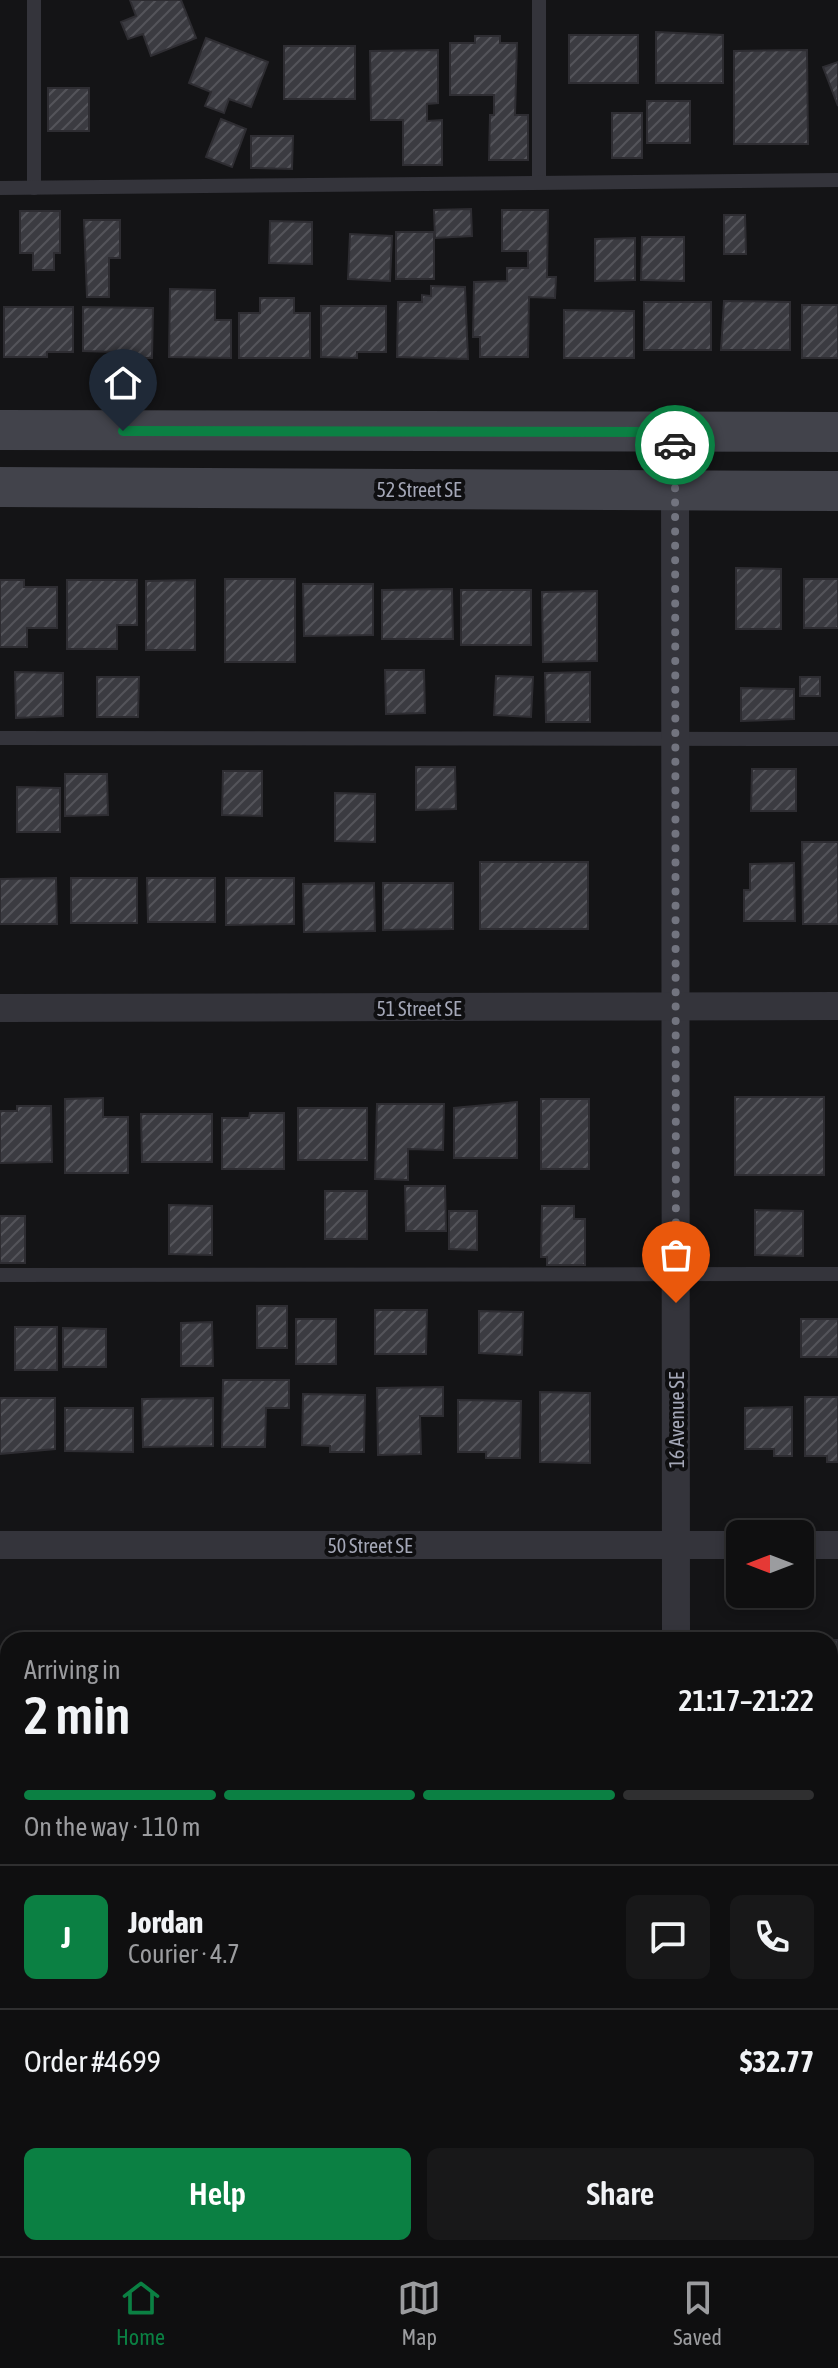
<!DOCTYPE html>
<meta charset="utf-8">
<style>
:root{--surface:#0f0f10;--page:#181819;--text:#f1f3f6;--muted:#9b9c9f;--line:#2f2f30;--accent:#0b8043}
body{margin:0;font-family:"Asap Condensed",sans-serif;background:var(--page);color:var(--text);height:100vh;display:flex;flex-direction:column;font-size:30px;white-space:nowrap}
*{box-sizing:border-box;margin:0}
p{font-size:26px;color:var(--muted)}
.icon{flex:none;width:44px;height:44px;fill:none;stroke:currentColor;stroke-width:2;stroke-linecap:round;stroke-linejoin:round}
.map{position:relative;flex:1;overflow:hidden}
.sheet{position:absolute;left:0px;top:1632px;width:838px;height:624px;display:flex;flex-direction:column;background:var(--surface);border-radius:24px 24px 0 0;box-shadow:0 4px 12px #0003,0 0 0 2px var(--line)}
.sheet>*{flex:none}
.needle{width:52px;rotate:270deg}
.controls{position:absolute;left:726px;top:1520px;display:grid;gap:16px}
.controls a{display:grid;place-items:center;width:88px;height:88px;border-radius:12px;background:var(--surface);box-shadow:0 4px 12px #0003,0 0 0 2px var(--line);font-size:40px}
.pin{position:absolute;display:grid;place-items:center;width:68px;height:68px;color:#fff;margin:-82px -34px;border-radius:50% 50% 50% 0;rotate:-45deg;box-shadow:0 0 8px #0007}
.pin .icon{rotate:45deg}
.courier{position:absolute;display:grid;place-items:center;width:80px;height:80px;margin:-40px;border:6px solid #0b8043;border-radius:50%;background:#fff;color:#222;box-shadow:0 2px 10px #0007}
.overview em{font-style:normal;font-weight:600}
.overview div{display:flex;flex-direction:column-reverse}
.overview{display:flex;align-items:center;justify-content:space-between;height:136px;padding:0 24px}
h1{font-size:52px;font-weight:600;line-height:60px}
.bar{display:grid;grid-template-columns:repeat(4,1fr);gap:12px 8px;align-content:center;height:96px;padding:0 24px}
.bar i{height:10px;border-radius:6px;background:var(--line)}
.bar .current{background:var(--accent)}
.bar p{grid-column:span 4}
.line{display:flex;align-items:center;gap:20px;padding:0 24px;border-top:2px solid var(--line)}
.line div{flex:1}
.round{display:grid;place-items:center;flex:none;width:84px;height:84px;border-radius:12px;background:var(--page)}
.cta{display:flex;gap:16px;margin-top:auto;padding:16px 24px}
.cta a{flex:1;height:92px;border-radius:12px;background:var(--accent);color:#fff;font-size:32px;font-weight:600;line-height:92px;text-align:center}
.cta a+a{background:var(--page);color:var(--text)}
.menu{display:flex;justify-content:space-around;align-items:center;height:112px;border-top:2px solid var(--line);background:var(--surface);font-size:22px;color:var(--muted)}
.menu a{display:grid;justify-items:center;gap:4px}
.menu .current{color:var(--accent)}
.map>svg:first-child{display:block}
.building{fill:url(#building-hatch);stroke:#2e2d32;stroke-width:2}
.lines{fill:none;stroke-linecap:round;stroke-linejoin:round}
.lane{stroke:#34343b;stroke-width:14}
.street{stroke:#34343b;stroke-width:28}
.secondary{stroke:#42434b;stroke-width:40}
.done{stroke:#72747f;stroke-width:8;stroke-dasharray:0 14.4}
.route{stroke:#0b8043;stroke-width:10}
.labels{text-anchor:middle;dominant-baseline:central;stroke-width:8;stroke-linejoin:round;paint-order:stroke}
.street-label{font-size:20px;fill:#a4a7b7;stroke:#0f0f11}
</style>
<div class="map">
<svg width="838" height="2256" viewBox="0 0 838 2256">
<defs>
<pattern id="building-hatch" width="6" height="6" patternUnits="userSpaceOnUse" patternTransform="scale(2)"><rect width="6" height="6" fill="#3b3b41"/><path d="M-1 1l2-2M0 6l6-6M5 7l2-2" fill="none" stroke="#54545a"/></pattern>
</defs>
<rect width="100%" height="100%" fill="#141416"/>
<g class="building">
<polygon points="130,0 181,0 196,38 151,56 143,34 128,39 121,22 136,16"/>
<polygon points="656,32 723,35 723,83 656,83"/>
<rect x="569" y="35" width="69" height="48"/>
<polygon points="475,36 500,36 500,43 517,43 515,115 528,115 528,160 489,160 490,115 494,115 494,95 450,95 450,43 475,43"/>
<polygon points="206,38 268,62 251,107 229,99 224,113 205,106 211,92 189,83"/>
<rect x="284" y="46" width="71" height="53"/>
<polygon points="438,50 438,103 427,104 427,121 442,120 442,165 403,165 403,120 371,120 370,51"/>
<polygon points="807,50 808,144 734,144 734,51"/>
<polygon points="838,62 838,106 823,67"/>
<rect x="48" y="88" width="41" height="43"/>
<rect x="647" y="101" width="43" height="42"/>
<rect x="612" y="113" width="30" height="45"/>
<polygon points="221,119 246,129 232,167 206,157"/>
<polygon points="251,136 293,136 292,169 251,168"/>
<polygon points="471,209 472,236 435,238 434,210"/>
<polygon points="502,210 548,210 547,277 556,277 555,298 529,297 528,357 480,357 480,337 473,337 474,282 507,281 507,268 528,268 528,251 502,251"/>
<polygon points="20,211 60,211 60,253 54,253 54,270 33,270 33,253 20,253"/>
<polygon points="724,215 745,215 746,254 724,254"/>
<polygon points="84,220 120,220 120,258 109,258 109,297 87,297"/>
<polygon points="270,221 312,222 312,264 269,263"/>
<rect x="396" y="232" width="38" height="47"/>
<polygon points="350,234 392,236 390,281 348,279"/>
<polygon points="642,237 684,237 684,281 641,280"/>
<polygon points="635,238 635,280 595,281 595,239"/>
<polygon points="431,286 465,287 468,359 397,357 398,302 422,302 422,295 431,296"/>
<polygon points="170,289 215,290 215,320 231,320 231,358 169,357"/>
<polygon points="260,298 294,298 294,313 310,313 310,358 239,358 239,313 260,313"/>
<polygon points="724,301 790,302 790,350 721,350"/>
<rect x="644" y="302" width="67" height="48"/>
<rect x="802" y="305" width="36" height="53"/>
<polygon points="321,306 386,306 386,352 357,352 357,358 321,357"/>
<polygon points="4,307 73,307 73,352 47,352 47,357 4,357"/>
<polygon points="83,307 153,308 152,358 115,358 115,352 83,351"/>
<polygon points="564,310 634,311 634,358 564,358"/>
<polygon points="736,568 781,569 781,629 736,629"/>
<rect x="225" y="579" width="70" height="83"/>
<rect x="804" y="579" width="34" height="49"/>
<polygon points="0,580 24,580 24,587 57,587 57,628 27,628 27,647 0,647"/>
<polygon points="67,580 137,580 137,625 117,625 117,649 67,649"/>
<polygon points="195,580 195,650 146,650 146,581"/>
<polygon points="303,584 373,584 373,635 304,636"/>
<polygon points="452,589 453,639 382,639 382,590"/>
<rect x="461" y="590" width="70" height="55"/>
<polygon points="597,591 597,661 543,662 542,592"/>
<polygon points="385,670 424,670 425,713 386,714"/>
<polygon points="15,672 63,673 63,716 16,718"/>
<polygon points="590,672 590,722 546,722 545,673"/>
<polygon points="496,676 533,677 531,717 494,715"/>
<polygon points="97,677 139,677 138,717 97,717"/>
<rect x="800" y="677" width="20" height="19"/>
<polygon points="741,688 794,689 794,719 741,721"/>
<polygon points="416,767 455,767 456,809 416,810"/>
<polygon points="752,769 796,769 796,811 751,811"/>
<polygon points="223,771 262,771 262,816 222,815"/>
<polygon points="65,774 107,774 108,815 65,816"/>
<polygon points="17,787 60,788 60,832 17,832"/>
<polygon points="335,793 375,794 375,842 335,841"/>
<polygon points="802,842 838,842 838,924 803,924"/>
<rect x="480" y="862" width="108" height="67"/>
<polygon points="794,863 795,921 744,921 744,890 750,890 750,864"/>
<polygon points="56,878 57,924 0,924 0,879"/>
<rect x="71" y="878" width="66" height="45"/>
<polygon points="147,878 215,878 215,922 148,922"/>
<polygon points="226,878 294,878 294,924 226,925"/>
<polygon points="374,883 375,931 304,932 303,884"/>
<polygon points="383,883 453,883 453,929 383,930"/>
<rect x="735" y="1097" width="89" height="78"/>
<polygon points="103,1098 103,1117 128,1117 128,1173 65,1173 65,1099"/>
<rect x="541" y="1099" width="48" height="70"/>
<polygon points="517,1102 517,1158 454,1158 454,1108"/>
<polygon points="377,1104 444,1104 443,1150 408,1149 408,1180 375,1179"/>
<polygon points="17,1106 51,1106 52,1162 0,1163 0,1111 17,1111"/>
<rect x="298" y="1108" width="69" height="52"/>
<polygon points="250,1113 284,1113 284,1169 222,1169 222,1118 249,1118"/>
<polygon points="141,1114 212,1114 212,1162 142,1162"/>
<polygon points="405,1186 445,1186 446,1231 406,1231"/>
<rect x="325" y="1191" width="42" height="48"/>
<polygon points="169,1205 212,1206 212,1255 169,1254"/>
<polygon points="542,1206 574,1206 574,1219 585,1219 585,1265 547,1265 547,1257 541,1257"/>
<polygon points="755,1210 803,1211 803,1256 755,1255"/>
<polygon points="449,1211 477,1211 477,1250 449,1249"/>
<rect x="0" y="1216" width="25" height="47"/>
<rect x="257" y="1306" width="30" height="42"/>
<polygon points="375,1310 427,1310 426,1354 375,1354"/>
<polygon points="479,1311 523,1312 522,1355 479,1353"/>
<rect x="296" y="1319" width="40" height="45"/>
<rect x="801" y="1319" width="37" height="38"/>
<polygon points="212,1322 213,1366 181,1366 181,1323"/>
<rect x="15" y="1327" width="42" height="43"/>
<polygon points="63,1328 106,1329 106,1367 63,1367"/>
<polygon points="223,1380 289,1380 289,1408 266,1408 265,1447 222,1447"/>
<polygon points="443,1387 443,1416 420,1416 421,1454 378,1455 377,1388"/>
<polygon points="540,1392 590,1393 590,1463 540,1462"/>
<polygon points="303,1394 365,1395 364,1452 330,1452 330,1446 302,1445"/>
<polygon points="805,1397 838,1397 838,1462 827,1462 827,1456 805,1456"/>
<polygon points="0,1398 55,1398 55,1449 0,1454"/>
<polygon points="213,1398 213,1446 143,1447 142,1399"/>
<polygon points="458,1400 521,1401 520,1458 486,1458 486,1452 458,1452"/>
<polygon points="792,1407 792,1456 774,1456 774,1449 745,1449 745,1408"/>
<polygon points="65,1408 133,1408 133,1452 65,1451"/>
<polygon points="453,1636 500,1636 499,1639 521,1640 453,1640"/>
<polygon points="815,1640 838,1640 838,1718 830,1718 830,1640"/>
<rect x="0" y="1648" width="8" height="57"/>
<rect x="0" y="1723" width="8" height="38"/>
<rect x="0" y="1849" width="8" height="39"/>
<rect x="830" y="1933" width="8" height="52"/>
<rect x="0" y="1937" width="8" height="58"/>
<rect x="0" y="2177" width="8" height="65"/>
<rect x="23" y="2248" width="34" height="8"/>
<rect x="760" y="2248" width="51" height="8"/>
</g>
<g class="lines">
<g class="lane">
<polyline points="34,0 34,188"/>
<polyline points="539,0 539,182"/>
<polyline points="0,188 838,180"/>
<polyline points="0,738 838,739"/>
<polyline points="0,1275 838,1274"/>
<polyline points="830,1813 838,1813"/>
<polyline points="0,1815 8,1815"/>
</g>
<g class="street">
<polyline points="675,432 676,1640"/>
<polyline points="0,1008 838,1006"/>
<polyline points="0,1545 740,1545"/>
<polyline points="800,1545 838,1545"/>
<polyline points="0,2084 8,2084"/>
<polyline points="830,2084 838,2084"/>
<polyline points="677,2248 677,2256"/>
</g>
<g class="secondary">
<polyline points="0,430 838,432"/>
<polyline points="0,487 838,491"/>
</g>
</g>
<g class="lines">
<polyline class="done" points="675,445 676,1303"/>
<polyline class="route" points="123,431 675,432 675,445"/>
</g>
<g class="labels">
<g class="street-label">
<text x="419" y="489">52 Street SE</text>
<text x="419" y="1008">51 Street SE</text>
<text transform="translate(676 1420) rotate(-90)">16 Avenue SE</text>
<text x="370" y="1545">50 Street SE</text>
</g>
</g>
</svg>
<div class="controls">
<a><svg class="needle" viewBox="-14 -14 28 28"><path d="M0-13l5 13h-10z" fill="#e53935"/><path d="M0 13l5-13h-10z" fill="#9b9c9f"/></svg></a>
</div>
<div class="pin" style="left:676px;top:1303px;background:#ea580c"><svg class="icon" aria-label="bag" viewBox="0 0 24 24"><path d="M5 8h14l-1 12H6zM9 8a3 3 0 0 1 6 0"/></svg></div>
<div class="pin" style="left:123px;top:431px;background:#1f2937"><svg class="icon" aria-label="home" viewBox="0 0 24 24"><path d="M3 11l9-7 9 7M6 9v11h12V9"/></svg></div>
<div class="courier" style="left:675px;top:445px"><svg class="icon" aria-label="car" viewBox="0 0 24 24"><path d="M5 17H2v-5l4-1 3-4h7l3 4 3 1v5h-3M9 17h6M6 11h13"/><circle cx="7" cy="17" r="2"/><circle cx="17" cy="17" r="2"/></svg></div>
<section class="sheet">
<div class="overview"><div><h1>2 min</h1><p>Arriving in</p></div><em>21:17–21:22</em></div>
<div class="bar"><i class="current"></i><i class="current"></i><i class="current"></i><i></i><p>On the way · 110 m</p></div>
<div class="line" style="height:144px"><b class="round" style="background:var(--accent);color:#fff">J</b><div><b>Jordan</b><p>Courier · 4.7</p></div><a class="round"><svg class="icon" aria-label="chat" viewBox="0 0 24 24"><path d="M4 5h16v11H9l-5 4z"/></svg></a><a class="round"><svg class="icon" aria-label="phone" viewBox="0 0 24 24"><path d="M5 4h4l2 5-3 2q2 4 5 5l2-3 5 2v4C11 20 4 13 5 4z"/></svg></a></div>
<div class="line" style="height:104px"><div>Order #4699</div><b>$32.77</b></div>
<div class="cta"><a>Help</a><a>Share</a></div>
</section>
</div>
<nav class="menu">
<a class="current"><svg class="icon" aria-label="home" viewBox="0 0 24 24"><path d="M3 11l9-7 9 7M6 9v11h12V9"/></svg>Home</a>
<a><svg class="icon" aria-label="map" viewBox="0 0 24 24"><path d="M3 6l6-2 6 2 6-2v14l-6 2-6-2-6 2zM9 4v14M15 6v14"/></svg>Map</a>
<a><svg class="icon" aria-label="saved" viewBox="0 0 24 24"><path d="M7 4h10v16l-5-4-5 4z"/></svg>Saved</a>
</nav>
